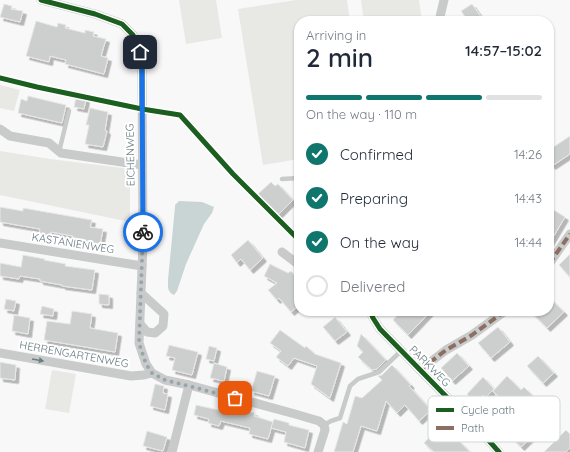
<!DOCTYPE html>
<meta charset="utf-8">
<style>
:root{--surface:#fff;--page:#f2f2f3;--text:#1f2937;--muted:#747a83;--line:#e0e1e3;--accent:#0f766e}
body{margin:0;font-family:Quicksand,sans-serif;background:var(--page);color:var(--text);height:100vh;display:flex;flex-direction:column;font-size:15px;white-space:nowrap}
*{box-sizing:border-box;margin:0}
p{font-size:13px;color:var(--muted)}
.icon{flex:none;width:22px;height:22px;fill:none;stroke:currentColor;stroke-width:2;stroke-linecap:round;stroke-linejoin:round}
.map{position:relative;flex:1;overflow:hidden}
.panel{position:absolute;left:294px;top:16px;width:260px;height:300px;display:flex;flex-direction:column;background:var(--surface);border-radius:16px;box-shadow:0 1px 3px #0004}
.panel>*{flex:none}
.pin{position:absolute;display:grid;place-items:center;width:34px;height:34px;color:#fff;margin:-17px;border-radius:8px;box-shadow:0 2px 6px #0006}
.courier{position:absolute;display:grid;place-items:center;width:40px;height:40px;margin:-20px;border:3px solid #1a73e8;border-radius:50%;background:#fff;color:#222;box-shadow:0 1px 5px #0007}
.head em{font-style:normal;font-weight:600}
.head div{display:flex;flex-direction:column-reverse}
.head{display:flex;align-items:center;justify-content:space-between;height:68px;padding:0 12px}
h1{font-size:26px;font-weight:600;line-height:30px}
.bar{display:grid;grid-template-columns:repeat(4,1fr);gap:6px 4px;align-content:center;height:48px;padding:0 12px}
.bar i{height:5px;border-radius:3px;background:var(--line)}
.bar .active{background:var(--accent)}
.bar p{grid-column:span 4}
ol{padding:0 12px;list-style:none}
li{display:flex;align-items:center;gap:12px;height:44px}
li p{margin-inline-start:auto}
li .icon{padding:4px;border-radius:50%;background:var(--accent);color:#fff;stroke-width:4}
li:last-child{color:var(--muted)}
li i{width:22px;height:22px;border:2px solid var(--line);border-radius:50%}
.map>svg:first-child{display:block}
.green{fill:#e8e9e5}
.water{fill:#c9d4d4}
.building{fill:#cdcfcf;stroke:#e8e8e7;filter:url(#shadow)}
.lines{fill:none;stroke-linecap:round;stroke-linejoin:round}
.service{stroke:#c9cbcb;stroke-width:4.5}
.minor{stroke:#c9cbcb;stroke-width:9}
.quiet{stroke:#8d6e63;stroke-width:4;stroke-dasharray:8 4;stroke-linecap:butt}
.cycleway-casing{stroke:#fff;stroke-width:8}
.cycleway{stroke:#1b5e20;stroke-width:5}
.oneway{fill:#6b7e83}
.done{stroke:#99a6a9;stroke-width:4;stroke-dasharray:0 7.2}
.route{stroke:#1a73e8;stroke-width:5}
.labels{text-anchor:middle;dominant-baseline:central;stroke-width:4;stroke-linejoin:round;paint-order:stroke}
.street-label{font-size:11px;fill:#667a7f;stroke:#fff}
.key{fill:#fff;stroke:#d1d7d9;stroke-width:1}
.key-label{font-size:11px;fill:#667a7f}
</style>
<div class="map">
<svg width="570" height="452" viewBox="0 0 570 452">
<defs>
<filter id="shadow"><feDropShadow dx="3.5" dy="3.5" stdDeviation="0" flood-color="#0004"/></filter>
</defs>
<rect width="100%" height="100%" fill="#f8f8f8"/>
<g class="green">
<polygon points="179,0 216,0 222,38 186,44"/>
<polygon points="296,0 347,0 350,21 299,21 299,159 263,165 238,9"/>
<polygon points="361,0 419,0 422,21 364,21"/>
<polygon points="0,85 20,90 14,111 0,108"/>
<polygon points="0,151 50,159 130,169 130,222 0,195"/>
<polygon points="52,370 76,374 69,413 45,409"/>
</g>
<path class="water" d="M179,201L202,202L214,207L212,213L204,224L186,264L177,291L174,295C167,292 168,287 168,280L175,207V205Z"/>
<g class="building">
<polygon points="4,4 12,6 11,9 23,11 20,22 0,17"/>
<polygon points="472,4 484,21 468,21 461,11"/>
<polygon points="36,21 57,27 58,23 66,25 65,28 85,33 85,30 94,32 93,36 106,39 101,56 108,58 104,74 65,64 66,60 50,56 49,62 26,56"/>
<polygon points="28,96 66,105 62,123 18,113 21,99 27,101"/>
<polygon points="76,97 86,99 84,109 74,107"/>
<polygon points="90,108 108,112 105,130 107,131 103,147 85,144 89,125 86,125"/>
<polygon points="570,136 570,154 552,166 549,161 549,150"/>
<polygon points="271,182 275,186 278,184 293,200 277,216 261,200 262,199 258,194"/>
<polygon points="0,207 23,211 23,208 92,220 90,227 103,229 100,245 73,240 73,236 51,232 50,239 39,237 40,229 0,222"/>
<polygon points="549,207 565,217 549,244"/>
<polygon points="248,240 263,258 250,270 241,259 237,263 231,255"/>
<polygon points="570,254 570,277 559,265"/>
<polygon points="23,255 45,259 44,260 66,264 65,266 95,270 92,290 62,286 62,285 40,281 40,279 20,276 19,279 0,276 0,263 21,267"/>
<polygon points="270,264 288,273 291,271 299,280 299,305 291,312 279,298 277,300 268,290 277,283 264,276"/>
<polygon points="99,294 109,295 109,305 99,304"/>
<polygon points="549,297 564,312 547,328 530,311 549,311"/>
<polygon points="6,299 16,301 14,311 4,309"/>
<polygon points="42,306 54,309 53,316 40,314"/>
<polygon points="72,311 92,314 90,328 118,333 115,352 44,340 47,321 70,324"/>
<polygon points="401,311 431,311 408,335 393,320"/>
<polygon points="14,315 30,318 28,334 12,331"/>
<polygon points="335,317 347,332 335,341 323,327"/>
<polygon points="498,327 510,342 491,358 478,343"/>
<polygon points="280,330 305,348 306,346 315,354 341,363 330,398 311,384 317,366 294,358 288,366 276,357 281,351 270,343"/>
<polygon points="361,334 386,360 377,369 372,370 358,357 363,352 357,346"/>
<polygon points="169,345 198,352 192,375 172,370 175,358 166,356"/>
<polygon points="209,346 217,348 214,361 206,359"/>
<polygon points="457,353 469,366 452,381 441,368"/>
<polygon points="538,356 554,373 543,383 527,366"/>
<polygon points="0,362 16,365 15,380 0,378"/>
<polygon points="214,363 227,367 224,381 210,378"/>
<polygon points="392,365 411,385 409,386 431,410 419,421 405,405 397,413 386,401 377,431 361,426 353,452 334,452 343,422 347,424 355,396 362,398 382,380 378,376 382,375"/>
<polygon points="257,371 275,376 269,396 251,391"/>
<polygon points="507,376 521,390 524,387 548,411 545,414 550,419 521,447 502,428 501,429 491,419 505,404 493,391"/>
<polygon points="483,377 494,389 486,397 483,395 475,403 467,394"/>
<polygon points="155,384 164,386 163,393 168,394 165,410 150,406"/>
<polygon points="196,405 223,411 224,408 246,414 247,411 255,413 254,416 273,422 268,439 249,434 250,428 221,421 219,426 208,423 209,419 194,415"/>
<polygon points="274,419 289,423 289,425 309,430 305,448 284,442 286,432 271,428"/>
<polygon points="566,430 570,434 570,448 566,452 544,452"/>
<polygon points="147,431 167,437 163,451 143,446"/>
<polygon points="434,432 440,439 444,435 446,437 451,433 470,452 434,452 424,443"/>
</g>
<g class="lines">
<g class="service">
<polyline points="59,152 69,111"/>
<polyline points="282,179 299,178"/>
<polyline points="298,239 299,240"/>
<polyline points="456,406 464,400 471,405"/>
<polyline points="324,425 331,421 340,418 350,386 358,379 379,372 401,351"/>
</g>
<g class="minor">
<polyline points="41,0 95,14 122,24 133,35 140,52 142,69 143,243 139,343 146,364 152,373"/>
<polyline points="439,21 444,0"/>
<polyline points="0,129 10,136 49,143 61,153 142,165"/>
<polyline points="0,243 142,266"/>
<polyline points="282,252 299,265"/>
<polyline points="549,264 570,234"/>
<polyline points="370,311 373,318 380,329 481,432 499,452"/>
<polyline points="140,324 147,332 155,333 163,326 164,314 141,293"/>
<polyline points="0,353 131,376 144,375 152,373 165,380 189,385 295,414 319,421 324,425 325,430 318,452"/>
<polyline points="420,370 446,350 472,335 505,311"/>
<polyline points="172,452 189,385"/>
</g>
<g class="quiet">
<polyline points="549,264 570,234"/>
<polyline points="420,370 446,350 472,335 505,311"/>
</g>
<g class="cycleway-casing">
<g id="cycleway">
<polyline points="41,0 95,14 122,24 133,35 140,52 142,69 142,109"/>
<polyline points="0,78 37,87 142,109 180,115 233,174 299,240"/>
<polyline points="370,311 373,318 380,329 481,432 499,452"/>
</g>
</g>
<use href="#cycleway" class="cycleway"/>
</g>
<defs><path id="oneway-solid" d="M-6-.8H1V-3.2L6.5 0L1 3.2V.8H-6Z"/></defs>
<use class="oneway" href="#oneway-solid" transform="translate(38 360) rotate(10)"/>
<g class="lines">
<polyline class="done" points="143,232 139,343 146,364 152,373 165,380 235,398"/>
<polyline class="route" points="140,52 142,69 143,232"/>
</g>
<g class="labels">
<g class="street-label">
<text transform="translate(130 155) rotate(-91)">EICHENWEG</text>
<text transform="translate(73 243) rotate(9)">KASTANIENWEG</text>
<text transform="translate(74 354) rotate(10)">HERRENGARTENWEG</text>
<text transform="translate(430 366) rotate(45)">PARKWEG</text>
</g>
</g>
<rect x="428" y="396" width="132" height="46" rx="6" class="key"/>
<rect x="436" y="408" width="18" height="4" fill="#1b5e20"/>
<rect x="436" y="426" width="18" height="4" fill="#8d6e63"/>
<g class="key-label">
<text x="461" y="414">Cycle path</text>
<text x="461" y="432">Path</text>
</g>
</svg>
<div class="pin" style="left:235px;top:398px;background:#ea580c"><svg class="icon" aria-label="bag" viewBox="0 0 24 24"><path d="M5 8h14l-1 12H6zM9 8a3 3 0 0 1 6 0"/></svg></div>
<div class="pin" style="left:140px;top:52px;background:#1f2937"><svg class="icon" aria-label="home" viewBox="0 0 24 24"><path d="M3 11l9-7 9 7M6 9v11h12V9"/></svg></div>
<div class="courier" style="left:143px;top:232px"><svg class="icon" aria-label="bike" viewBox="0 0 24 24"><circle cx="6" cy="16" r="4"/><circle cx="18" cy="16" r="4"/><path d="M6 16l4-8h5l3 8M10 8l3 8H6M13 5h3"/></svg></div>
<section class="panel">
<div class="head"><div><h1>2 min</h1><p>Arriving in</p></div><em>14:57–15:02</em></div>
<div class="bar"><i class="active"></i><i class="active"></i><i class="active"></i><i></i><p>On the way · 110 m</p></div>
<ol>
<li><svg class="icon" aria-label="check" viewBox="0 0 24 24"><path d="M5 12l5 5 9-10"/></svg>Confirmed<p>14:26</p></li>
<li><svg class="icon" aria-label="check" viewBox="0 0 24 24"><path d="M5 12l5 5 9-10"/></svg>Preparing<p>14:43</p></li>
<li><svg class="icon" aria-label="check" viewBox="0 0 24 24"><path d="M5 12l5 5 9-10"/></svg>On the way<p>14:44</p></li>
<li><i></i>Delivered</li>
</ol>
</section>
</div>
